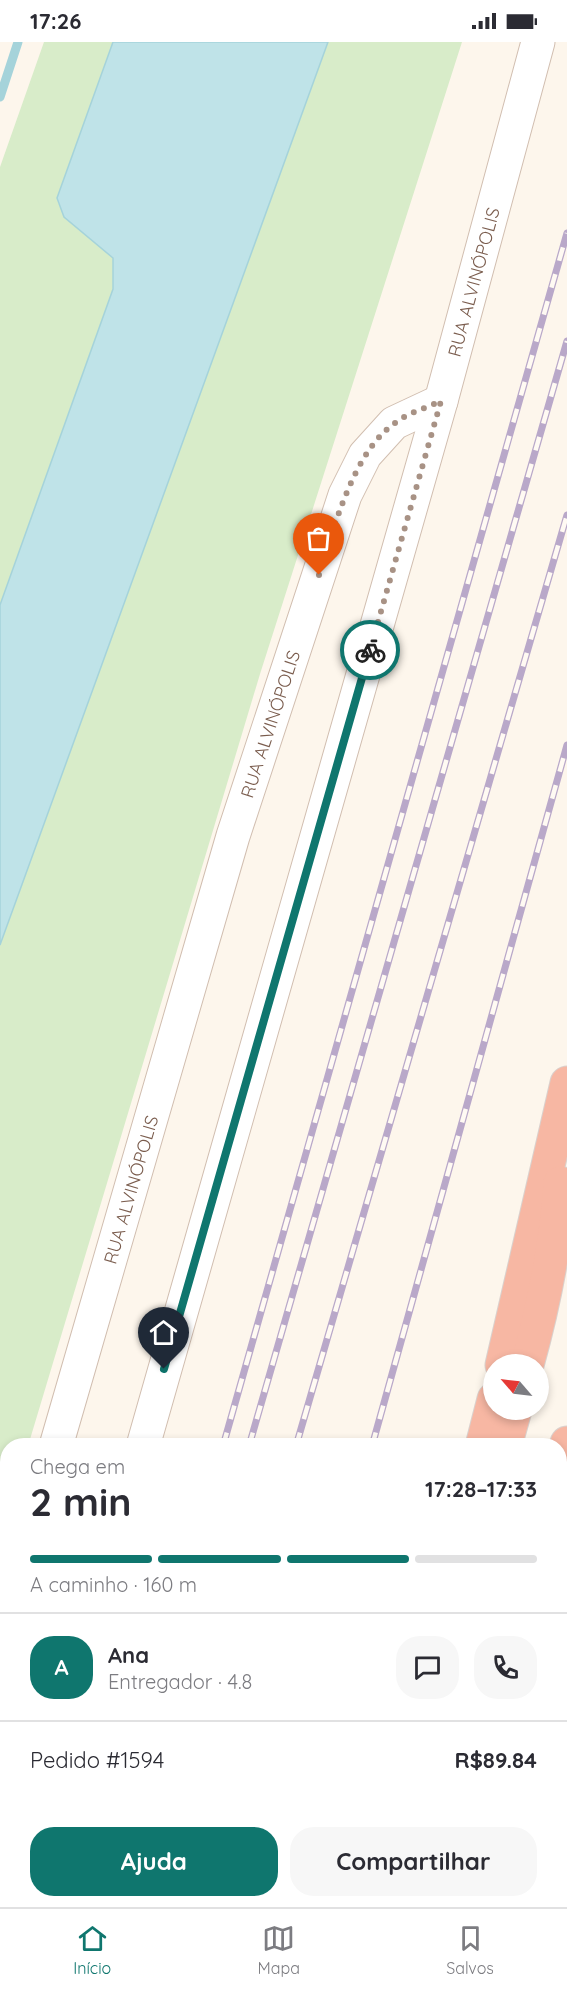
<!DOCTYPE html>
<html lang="pt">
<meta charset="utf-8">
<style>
:root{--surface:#fff;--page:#f7f7f7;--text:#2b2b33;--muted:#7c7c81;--line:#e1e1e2;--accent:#0f766e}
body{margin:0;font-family:Quicksand,sans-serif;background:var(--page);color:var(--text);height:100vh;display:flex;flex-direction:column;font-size:22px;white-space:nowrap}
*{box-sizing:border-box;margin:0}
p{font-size:20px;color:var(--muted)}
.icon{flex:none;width:33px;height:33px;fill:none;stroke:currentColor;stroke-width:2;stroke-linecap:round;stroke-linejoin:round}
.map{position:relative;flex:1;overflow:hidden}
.drawer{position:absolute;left:0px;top:1396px;width:567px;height:470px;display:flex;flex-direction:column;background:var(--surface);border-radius:24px 24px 0 0;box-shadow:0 3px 9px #0003}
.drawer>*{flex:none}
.needle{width:39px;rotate:298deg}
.buttons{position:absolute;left:483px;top:1312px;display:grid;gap:12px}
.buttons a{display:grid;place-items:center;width:66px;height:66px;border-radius:50%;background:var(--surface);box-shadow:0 3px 9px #0003;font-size:30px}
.pin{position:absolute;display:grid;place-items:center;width:51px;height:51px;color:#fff;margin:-62px -26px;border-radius:50% 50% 50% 0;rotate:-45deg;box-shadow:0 0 6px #0007}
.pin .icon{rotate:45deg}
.courier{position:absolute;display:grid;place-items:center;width:60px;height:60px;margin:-30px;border:4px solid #0f766e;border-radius:50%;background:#fff;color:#222;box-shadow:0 2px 8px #0007}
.head em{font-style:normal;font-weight:800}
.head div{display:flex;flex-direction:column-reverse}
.head{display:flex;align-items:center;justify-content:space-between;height:102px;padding:0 30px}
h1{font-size:39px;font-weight:800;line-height:45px}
.bar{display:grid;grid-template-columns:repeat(4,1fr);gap:9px 6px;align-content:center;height:72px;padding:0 30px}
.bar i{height:8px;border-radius:4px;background:var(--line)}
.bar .current{background:var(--accent)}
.bar p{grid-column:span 4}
.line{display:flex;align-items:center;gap:15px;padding:0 30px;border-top:2px solid var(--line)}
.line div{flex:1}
.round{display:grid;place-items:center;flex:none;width:63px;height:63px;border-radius:24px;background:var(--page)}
.action{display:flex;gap:12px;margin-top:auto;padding:12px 30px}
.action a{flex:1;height:69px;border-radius:24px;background:var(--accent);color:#fff;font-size:24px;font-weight:800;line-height:69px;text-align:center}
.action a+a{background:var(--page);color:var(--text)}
.status{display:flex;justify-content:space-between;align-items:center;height:42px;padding:0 30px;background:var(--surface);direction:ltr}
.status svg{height:16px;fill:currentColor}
.tab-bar{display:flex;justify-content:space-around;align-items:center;height:84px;border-top:2px solid var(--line);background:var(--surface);font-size:16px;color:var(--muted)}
.tab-bar a{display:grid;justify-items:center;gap:3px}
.tab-bar .current{color:var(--accent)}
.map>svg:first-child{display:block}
.green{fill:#d8ecc9}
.water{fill:#bfe3e8;stroke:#a5d3da;stroke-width:1.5}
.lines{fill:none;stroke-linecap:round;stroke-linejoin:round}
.stream{stroke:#a5d3da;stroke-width:9}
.building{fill:#f3d5c3}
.minor-casing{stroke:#d1beb0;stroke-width:35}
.highway-casing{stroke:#dad1cd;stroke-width:35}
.minor{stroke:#fff;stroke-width:33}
.highway{stroke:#f7b7a3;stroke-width:33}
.rail-casing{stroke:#b9a8c9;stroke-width:7}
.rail{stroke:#fffaf3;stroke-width:4.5;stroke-dasharray:14;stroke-linecap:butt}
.done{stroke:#a89285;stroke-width:6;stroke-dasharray:0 10.8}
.route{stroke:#0f766e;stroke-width:8}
.labels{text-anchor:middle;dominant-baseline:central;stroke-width:4.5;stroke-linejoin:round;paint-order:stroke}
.street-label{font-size:18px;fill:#7a5c4d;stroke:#fffaf3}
</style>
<div class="status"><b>17:26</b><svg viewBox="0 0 49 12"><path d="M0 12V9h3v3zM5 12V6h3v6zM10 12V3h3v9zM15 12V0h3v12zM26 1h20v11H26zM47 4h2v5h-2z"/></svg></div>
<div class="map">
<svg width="567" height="1865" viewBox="0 0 567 1865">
<rect width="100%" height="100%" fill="#fdf6ec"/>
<g class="green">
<polygon points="44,0 113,0 57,157 64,175 113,216 113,247 0,563 0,125"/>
<polygon points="328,0 462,0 260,632 28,1404 8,1404 7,1472 0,1497 0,903"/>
</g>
<polygon class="water" points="113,0 328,0 0,903 0,563 113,247 113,216 64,175 57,156"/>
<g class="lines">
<polyline class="stream" points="0,55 18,0"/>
</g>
<g class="building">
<polygon points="567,1585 567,1745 560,1742 560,1610"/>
<polygon points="566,1762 567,1762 567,1778 562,1776"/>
<polygon points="560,1791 567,1793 567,1816 560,1814"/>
</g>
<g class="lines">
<g class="minor-casing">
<g id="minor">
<path id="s1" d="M56,1404L233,794L345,453L365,413L394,381L441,359"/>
<path id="s2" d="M143,1404L441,359L538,0"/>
<polyline points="560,1522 567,1525"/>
<polyline points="0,1598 8,1572"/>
<polyline points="18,1865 20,1858"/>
</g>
</g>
<g class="highway-casing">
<g id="highway">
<polyline points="502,1323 567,1041"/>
<path d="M527,1323C544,1262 556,1203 560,1141"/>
<polyline points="482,1404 494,1357"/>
<polyline points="505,1404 515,1368"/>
<polyline points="560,1430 567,1401"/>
<polyline points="351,1865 353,1858"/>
<polyline points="421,1865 424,1858"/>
</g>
</g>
<use href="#minor" class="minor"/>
<use href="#highway" class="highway"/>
<g class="rail-casing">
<g id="rail">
<polyline points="223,1404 567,191"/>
<polyline points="249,1404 567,299"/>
<polyline points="296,1404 567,473"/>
<polyline points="372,1404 567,703"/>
<polyline points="91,1865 93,1858"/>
<polyline points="120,1865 122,1858"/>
<polyline points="164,1865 166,1858"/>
<polyline points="240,1865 242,1858"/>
</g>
</g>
<use href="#rail" class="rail"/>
</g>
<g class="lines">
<path class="done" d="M319,533C334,486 353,410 395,381C408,371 426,366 441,359L370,608"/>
<polyline class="route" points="164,1327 370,608"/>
</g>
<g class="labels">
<g class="street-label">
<text stroke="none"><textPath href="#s2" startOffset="1210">RUA ALVINÓPOLIS</textPath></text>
<text stroke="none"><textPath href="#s1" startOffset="753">RUA ALVINÓPOLIS</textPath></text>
<text stroke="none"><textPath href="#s1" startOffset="267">RUA ALVINÓPOLIS</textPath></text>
</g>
</g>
</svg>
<div class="buttons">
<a><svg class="needle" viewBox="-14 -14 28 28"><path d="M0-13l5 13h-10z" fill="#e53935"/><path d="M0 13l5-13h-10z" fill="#7c7c81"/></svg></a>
</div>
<div class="pin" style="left:319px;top:533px;background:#ea580c"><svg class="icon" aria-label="bag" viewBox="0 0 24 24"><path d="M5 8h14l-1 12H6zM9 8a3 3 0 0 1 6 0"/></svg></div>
<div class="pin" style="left:164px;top:1327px;background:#1f2937"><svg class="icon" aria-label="home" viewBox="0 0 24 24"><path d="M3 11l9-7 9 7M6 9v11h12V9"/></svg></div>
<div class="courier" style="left:370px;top:608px"><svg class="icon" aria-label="bike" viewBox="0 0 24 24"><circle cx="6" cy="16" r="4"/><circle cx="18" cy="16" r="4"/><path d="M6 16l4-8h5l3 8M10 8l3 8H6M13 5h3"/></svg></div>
<section class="drawer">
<div class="head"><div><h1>2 min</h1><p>Chega em</p></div><em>17:28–17:33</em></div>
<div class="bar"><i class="current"></i><i class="current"></i><i class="current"></i><i></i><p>A caminho · 160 m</p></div>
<div class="line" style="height:108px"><b class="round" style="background:var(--accent);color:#fff">A</b><div><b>Ana</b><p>Entregador · 4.8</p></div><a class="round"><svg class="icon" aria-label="chat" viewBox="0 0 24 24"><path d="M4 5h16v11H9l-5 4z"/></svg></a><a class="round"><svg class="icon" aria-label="phone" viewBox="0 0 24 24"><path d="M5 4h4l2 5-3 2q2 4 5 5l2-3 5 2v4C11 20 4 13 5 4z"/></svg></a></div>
<div class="line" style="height:78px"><div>Pedido #1594</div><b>R$89.84</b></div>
<div class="action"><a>Ajuda</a><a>Compartilhar</a></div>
</section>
</div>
<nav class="tab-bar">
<a class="current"><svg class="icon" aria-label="home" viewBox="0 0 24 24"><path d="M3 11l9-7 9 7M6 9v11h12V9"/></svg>Início</a>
<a><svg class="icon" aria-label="map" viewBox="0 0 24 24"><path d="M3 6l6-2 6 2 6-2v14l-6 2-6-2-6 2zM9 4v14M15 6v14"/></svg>Mapa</a>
<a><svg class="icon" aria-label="saved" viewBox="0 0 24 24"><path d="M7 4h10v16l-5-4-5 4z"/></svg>Salvos</a>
</nav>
